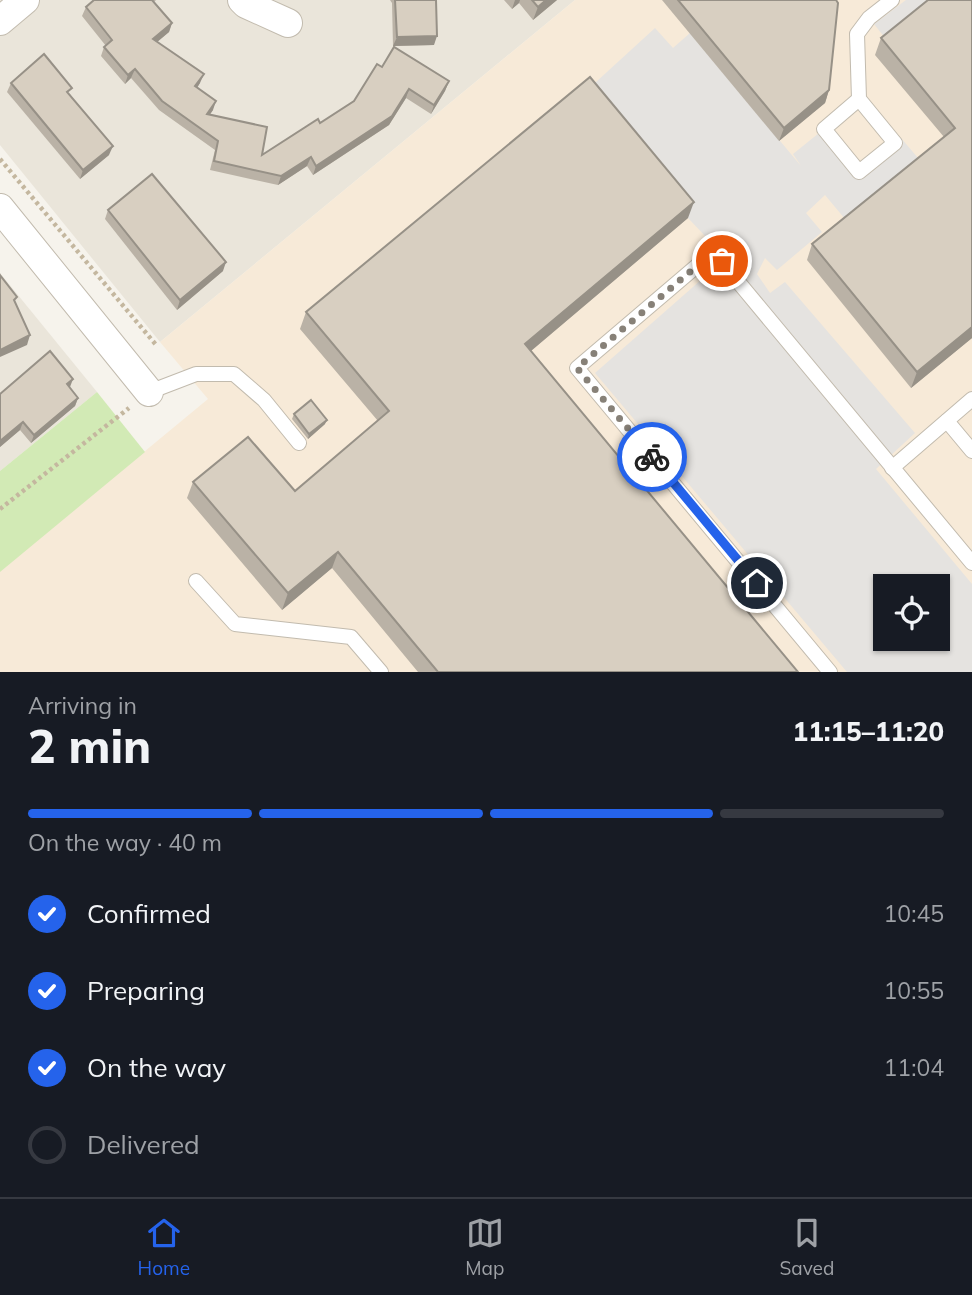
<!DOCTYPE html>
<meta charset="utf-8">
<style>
:root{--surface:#171b24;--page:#242831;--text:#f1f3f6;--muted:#9ea1a6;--line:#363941;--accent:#2563eb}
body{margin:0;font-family:Mulish,sans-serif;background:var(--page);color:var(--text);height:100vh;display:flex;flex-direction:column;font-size:26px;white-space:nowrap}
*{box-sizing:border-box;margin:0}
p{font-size:23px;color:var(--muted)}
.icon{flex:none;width:38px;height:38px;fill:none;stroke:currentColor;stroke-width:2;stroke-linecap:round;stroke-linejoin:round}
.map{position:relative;height:672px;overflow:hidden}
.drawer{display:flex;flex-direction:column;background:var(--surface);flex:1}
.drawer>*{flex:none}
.controls{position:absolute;left:873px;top:574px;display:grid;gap:14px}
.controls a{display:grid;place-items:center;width:77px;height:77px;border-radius:0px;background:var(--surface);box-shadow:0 2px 5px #0004;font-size:35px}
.pin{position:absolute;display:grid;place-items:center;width:60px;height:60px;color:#fff;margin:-30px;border:4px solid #fff;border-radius:50%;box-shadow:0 2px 7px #0007}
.courier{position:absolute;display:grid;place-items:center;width:70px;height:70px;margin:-35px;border:5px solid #2563eb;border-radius:50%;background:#fff;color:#222;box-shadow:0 2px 9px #0007}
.headline em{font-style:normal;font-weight:800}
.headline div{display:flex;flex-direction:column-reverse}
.headline{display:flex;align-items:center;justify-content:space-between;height:119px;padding:0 28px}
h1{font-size:46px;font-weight:800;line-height:52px}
.bar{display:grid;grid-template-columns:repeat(4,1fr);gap:10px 7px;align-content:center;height:84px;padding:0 28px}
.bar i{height:9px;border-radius:5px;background:var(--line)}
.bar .current{background:var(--accent)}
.bar p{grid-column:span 4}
ol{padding:0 28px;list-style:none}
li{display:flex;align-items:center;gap:21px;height:77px}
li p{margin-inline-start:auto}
li .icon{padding:7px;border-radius:50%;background:var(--accent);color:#fff;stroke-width:4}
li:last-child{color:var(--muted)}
li i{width:38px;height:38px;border:4px solid var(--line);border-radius:50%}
.dock{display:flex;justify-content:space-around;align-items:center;height:98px;border-top:2px solid var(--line);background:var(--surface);font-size:19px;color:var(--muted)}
.dock a{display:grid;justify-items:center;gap:4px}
.dock .current{color:var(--accent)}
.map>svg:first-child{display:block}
.residential{fill:#eae5da}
.commercial{fill:#f7ead8;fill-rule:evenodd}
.green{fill:#d2eab5}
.parking{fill:#e5e3e0;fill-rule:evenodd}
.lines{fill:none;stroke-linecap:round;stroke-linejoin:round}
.service-casing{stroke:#c2bbae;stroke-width:16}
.minor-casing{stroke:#c2bbae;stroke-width:30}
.path{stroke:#c4b79f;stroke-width:4.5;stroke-dasharray:3.5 3.5;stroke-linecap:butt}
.service{stroke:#fff;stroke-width:14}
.minor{stroke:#fff;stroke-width:28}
.wall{fill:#bab2a6}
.shaded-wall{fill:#979187}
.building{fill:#d8cfc1;stroke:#979187;stroke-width:2}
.done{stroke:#878178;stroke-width:7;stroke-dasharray:0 12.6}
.route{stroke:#2563eb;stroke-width:9}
</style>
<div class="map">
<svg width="972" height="672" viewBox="0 0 972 672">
<rect width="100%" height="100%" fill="#f6f3ec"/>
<g class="residential">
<polygon points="0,0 575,0 160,342 0,145"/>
<polygon points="0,273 97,392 0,471"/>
</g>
<path class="commercial" d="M575,0H972V672H0V571L208,399L160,342ZM886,586H938V639H886Z"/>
<polygon class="green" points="97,392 145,452 0,572 0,471"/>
<g class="parking">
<polygon points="906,0 942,0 889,43 874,24"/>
<path d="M655,28L673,48L690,33L801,166L793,154L824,129L859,172L901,138L924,165L850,225L825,195L806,213L822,232L777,270L765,258L757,274L770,293L785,282L915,433L876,469L972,584V672H847L595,373L726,258L688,218L584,93ZM886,586H938V639H886Z"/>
</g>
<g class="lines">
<g class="service-casing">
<g id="service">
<polyline points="859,99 824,129 859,172 895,143 859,99 857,34 869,18 892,0"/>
<polyline points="149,392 196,374 234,374 264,400 299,443"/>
<polyline points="947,421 972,451"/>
<polyline points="892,468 972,399"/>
<polyline points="196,581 235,624 351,637 381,672"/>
<polyline points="830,672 577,368 705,259 739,264 735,278 972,563"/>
</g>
</g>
<g class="minor-casing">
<g id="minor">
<polyline points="242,0 246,4 288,23"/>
<polyline points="0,21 25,0"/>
<polyline points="0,208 149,392"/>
</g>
</g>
<g class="path">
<polyline points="0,159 157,346"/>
<polyline points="0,509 129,408"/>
</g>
<use href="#service" class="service"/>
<use href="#minor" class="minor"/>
</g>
<g class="wall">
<polygon points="94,0 156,0 154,2 172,23 169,32 157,42 200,83 197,88 213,110 210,114 262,155 320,123 354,101 382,67 449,81 445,91 431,114 406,98 389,125 313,175 307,166 278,185 210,170 215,150 159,110 131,78 125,84 101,56 104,47 106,46 82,16 86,7"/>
<polygon points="390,0 436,0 434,45 393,46 392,3"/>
<polygon points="504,0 557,0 533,20 519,3 512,9"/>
<polygon points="662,0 836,0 829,90 825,103 779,141"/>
<polygon points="972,0 972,338 911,388 807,260 812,244 944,137 875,55 881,38"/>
<polygon points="11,83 70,94 109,155 80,179 7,92"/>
<polygon points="108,210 223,271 177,310 105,219"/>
<polygon points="688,218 531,351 798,672 418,672 332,568 282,610 187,498 193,482 295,491 378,421 300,329 306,312"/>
<polygon points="70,387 69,388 78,398 75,406 31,443 20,430 0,447 0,394"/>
<polygon points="294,414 325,424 308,439 292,419"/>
</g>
<g class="shaded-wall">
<polygon points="515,0 520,0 519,3 512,9"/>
<polygon points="546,0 557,0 533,20 538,7"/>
<polygon points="172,23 169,32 150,48 153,39"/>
<polygon points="437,36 434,45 393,46 397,37"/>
<polygon points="135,69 131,78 125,84 128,75"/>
<polygon points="204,74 200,83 192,95 195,86"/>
<polygon points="449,81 445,91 431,114 434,105"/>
<polygon points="409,89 406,98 389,125 313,175 316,166"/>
<polygon points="829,90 825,103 779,141 784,128"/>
<polygon points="216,101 213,110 204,123 207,114"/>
<polygon points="113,146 109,155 80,179 83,170"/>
<polygon points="311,157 307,166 278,185 281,176"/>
<polygon points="694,202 688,218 519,361 525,344"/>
<polygon points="226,262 223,271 177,310 180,300"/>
<polygon points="972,327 972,338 911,388 917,372"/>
<polygon points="30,335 27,345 0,357 0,350"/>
<polygon points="73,379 70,387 64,393 67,384"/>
<polygon points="78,398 75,406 31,443 34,435"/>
<polygon points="327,420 325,424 308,439 309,434"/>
<polygon points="23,422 20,430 0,447 0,441"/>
<polygon points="338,552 332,568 282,610 288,593"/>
</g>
<g class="building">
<polygon points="94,0 152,0 172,23 153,39 204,74 195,86 216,101 207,114 267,127 262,155 318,119 320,123 354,101 377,64 382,67 394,47 449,81 434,105 409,89 392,116 316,166 311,157 281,176 214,161 218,141 162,101 135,69 128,75 104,47 112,40 86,7"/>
<polygon points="395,0 436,0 437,36 397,37"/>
<polygon points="532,0 546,0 538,7"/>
<polygon points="678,0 836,0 838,3 829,90 784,128"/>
<polygon points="928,0 972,0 972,327 917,372 812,244 955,128 881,38"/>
<polygon points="44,54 72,88 67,92 113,146 83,170 11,83"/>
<polygon points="590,77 694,202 525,344 798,672 438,672 338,552 288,593 193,482 248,437 295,491 389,411 306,312"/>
<polygon points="152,174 226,262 180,300 108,210"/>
<polygon points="0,275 17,297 14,300 30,335 0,350"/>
<polygon points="50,351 73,379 67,384 78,398 34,435 23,422 0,441 0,394"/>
<polygon points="311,400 327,420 309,434 294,414"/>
</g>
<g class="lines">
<polyline class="done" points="652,457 577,368 705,259 722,261"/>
<polyline class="route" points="652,457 757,583"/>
</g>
</svg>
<div class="controls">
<a><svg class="icon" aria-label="locate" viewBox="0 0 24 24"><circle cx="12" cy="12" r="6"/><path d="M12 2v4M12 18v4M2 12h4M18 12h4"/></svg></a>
</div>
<div class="pin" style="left:722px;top:261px;background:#ea580c"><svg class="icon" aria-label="bag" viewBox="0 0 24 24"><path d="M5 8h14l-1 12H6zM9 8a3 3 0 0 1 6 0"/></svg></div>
<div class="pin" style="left:757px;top:583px;background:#1f2937"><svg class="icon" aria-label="home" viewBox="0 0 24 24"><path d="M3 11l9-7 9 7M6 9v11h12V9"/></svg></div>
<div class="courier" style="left:652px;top:457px"><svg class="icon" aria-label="bike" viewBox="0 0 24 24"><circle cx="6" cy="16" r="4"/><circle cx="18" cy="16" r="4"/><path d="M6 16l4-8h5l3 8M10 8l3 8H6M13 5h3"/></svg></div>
</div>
<section class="drawer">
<div class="headline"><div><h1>2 min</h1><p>Arriving in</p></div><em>11:15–11:20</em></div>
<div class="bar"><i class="current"></i><i class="current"></i><i class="current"></i><i></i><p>On the way · 40 m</p></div>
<ol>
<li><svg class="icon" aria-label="check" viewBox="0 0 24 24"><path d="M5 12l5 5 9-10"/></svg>Confirmed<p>10:45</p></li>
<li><svg class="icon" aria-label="check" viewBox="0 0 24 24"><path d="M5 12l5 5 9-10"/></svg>Preparing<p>10:55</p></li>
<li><svg class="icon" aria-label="check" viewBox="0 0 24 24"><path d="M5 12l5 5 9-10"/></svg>On the way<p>11:04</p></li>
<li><i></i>Delivered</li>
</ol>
</section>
<nav class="dock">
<a class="current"><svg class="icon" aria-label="home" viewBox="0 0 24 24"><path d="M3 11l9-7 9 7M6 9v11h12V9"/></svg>Home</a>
<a><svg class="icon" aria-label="map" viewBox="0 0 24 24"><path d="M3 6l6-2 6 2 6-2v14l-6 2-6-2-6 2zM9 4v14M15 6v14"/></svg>Map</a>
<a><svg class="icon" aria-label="saved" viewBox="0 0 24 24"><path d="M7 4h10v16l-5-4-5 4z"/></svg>Saved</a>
</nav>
